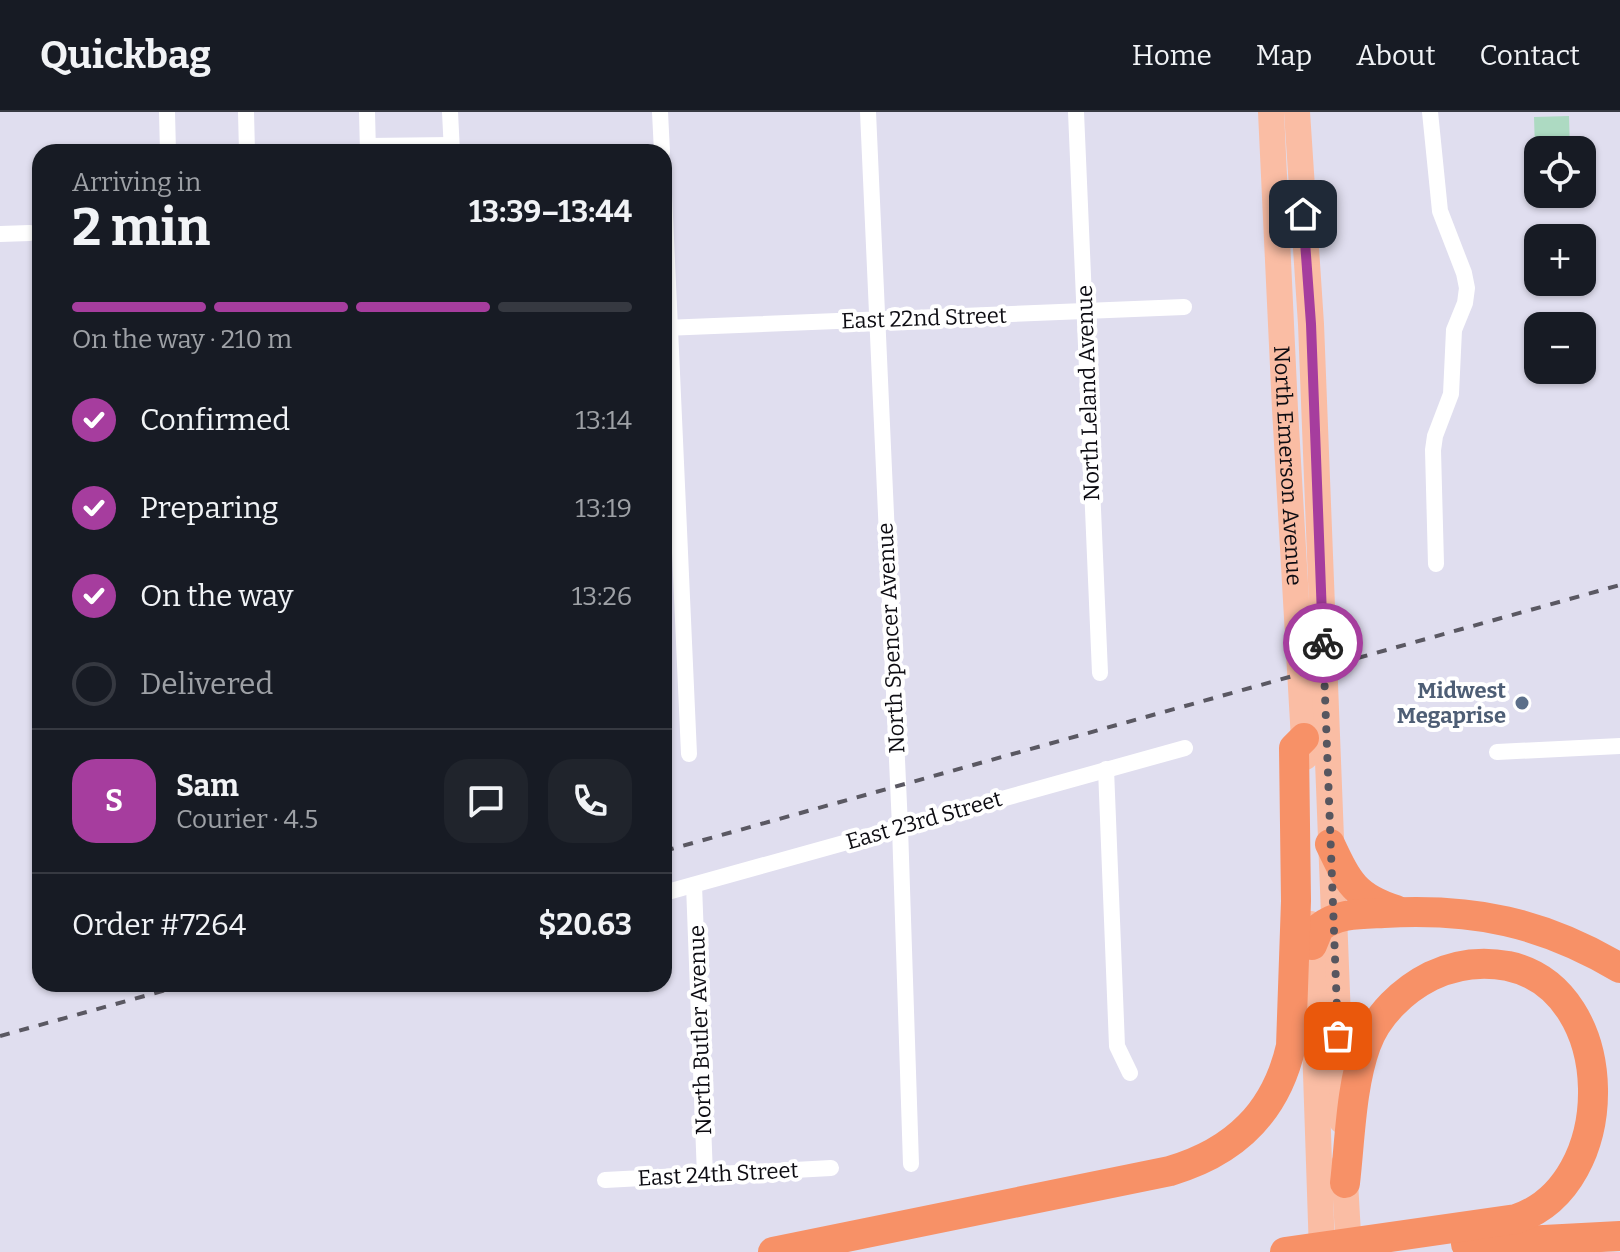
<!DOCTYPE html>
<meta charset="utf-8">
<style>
:root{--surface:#171b24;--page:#20242c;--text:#f1f3f6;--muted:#9ea1a6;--line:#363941;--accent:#a63d9e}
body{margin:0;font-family:Bitter,serif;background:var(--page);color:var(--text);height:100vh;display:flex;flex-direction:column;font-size:30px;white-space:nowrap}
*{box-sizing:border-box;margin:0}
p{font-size:26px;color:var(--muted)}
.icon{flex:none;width:44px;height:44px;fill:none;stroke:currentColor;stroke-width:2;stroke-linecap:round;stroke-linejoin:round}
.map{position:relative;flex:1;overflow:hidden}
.details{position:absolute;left:32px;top:32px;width:640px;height:848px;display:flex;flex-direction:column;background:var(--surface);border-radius:24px;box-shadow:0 2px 6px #0004}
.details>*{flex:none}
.controls{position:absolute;left:1524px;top:24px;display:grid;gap:16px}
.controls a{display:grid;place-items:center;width:72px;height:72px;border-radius:16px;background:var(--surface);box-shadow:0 2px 6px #0004;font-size:40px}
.pin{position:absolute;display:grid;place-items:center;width:68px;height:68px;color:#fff;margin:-34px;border-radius:16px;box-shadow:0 4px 12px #0006}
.courier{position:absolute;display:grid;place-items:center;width:80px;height:80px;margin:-40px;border:6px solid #a63d9e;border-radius:50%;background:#fff;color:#222;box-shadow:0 2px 10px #0007}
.overview em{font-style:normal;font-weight:700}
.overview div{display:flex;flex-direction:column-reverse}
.overview{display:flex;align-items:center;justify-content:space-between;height:136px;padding:0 40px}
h1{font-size:52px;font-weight:700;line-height:60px}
.bar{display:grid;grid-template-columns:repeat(4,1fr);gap:12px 8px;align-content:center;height:96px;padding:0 40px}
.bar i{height:10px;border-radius:6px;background:var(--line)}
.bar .current{background:var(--accent)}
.bar p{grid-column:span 4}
.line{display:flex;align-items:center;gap:20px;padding:0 40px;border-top:2px solid var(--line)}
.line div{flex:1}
.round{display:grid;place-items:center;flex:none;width:84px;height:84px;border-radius:24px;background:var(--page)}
ol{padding:0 40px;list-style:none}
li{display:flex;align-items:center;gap:24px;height:88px}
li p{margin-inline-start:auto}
li .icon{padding:8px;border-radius:50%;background:var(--accent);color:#fff;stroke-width:4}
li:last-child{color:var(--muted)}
li i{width:44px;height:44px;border:4px solid var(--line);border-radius:50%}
header{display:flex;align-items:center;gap:48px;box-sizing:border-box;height:112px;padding:0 40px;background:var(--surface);border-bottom:2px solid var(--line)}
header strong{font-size:38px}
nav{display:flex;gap:44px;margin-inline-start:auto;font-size:28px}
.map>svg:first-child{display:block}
.green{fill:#addac2}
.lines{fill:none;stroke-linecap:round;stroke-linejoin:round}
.minor{stroke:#fff;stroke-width:16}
.primary{stroke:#fabda4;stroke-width:26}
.motorway{stroke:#f79167;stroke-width:30}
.rail{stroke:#5a5862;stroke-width:4;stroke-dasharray:10 10;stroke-linecap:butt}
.done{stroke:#57565f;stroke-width:8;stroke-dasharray:0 14.4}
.route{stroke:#a63d9e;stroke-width:10}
.service-dot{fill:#5c6f8a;stroke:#fff;stroke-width:3}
.labels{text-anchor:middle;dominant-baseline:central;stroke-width:8;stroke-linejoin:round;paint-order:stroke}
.street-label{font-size:22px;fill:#0d0c12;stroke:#fff}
.service-label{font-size:22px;font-weight:bold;fill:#4e5e75;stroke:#fff;text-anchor:end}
</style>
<header>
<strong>Quickbag</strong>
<nav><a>Home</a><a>Map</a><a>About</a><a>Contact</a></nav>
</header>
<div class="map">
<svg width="1620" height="1140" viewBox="0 0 1620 1140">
<rect width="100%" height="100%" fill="#e0deef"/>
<polygon class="green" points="1569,4 1570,38 1538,38 1536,69 1534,5"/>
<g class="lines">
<g class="minor">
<polyline points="167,0 168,40"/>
<polyline points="246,0 247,40"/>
<polyline points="367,0 368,40"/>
<polyline points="450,0 452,40"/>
<polyline points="660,0 662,40"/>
<polyline points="868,0 900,715 911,1052"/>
<polyline points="1076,0 1100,561"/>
<polyline points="1430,0 1440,99 1464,161 1467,176 1465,191 1454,218 1451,282 1435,324 1433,338 1436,452"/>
<polyline points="368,34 451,33"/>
<polyline points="664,82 689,642"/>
<polyline points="0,122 30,121"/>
<polyline points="664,216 1184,195"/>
<polyline points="1497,640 1620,634"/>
<polyline points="1106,657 1117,934 1130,961"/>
<polyline points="694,773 705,1064"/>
<polyline points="664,781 1185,636"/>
<polyline points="605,1068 831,1056"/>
</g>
<g class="primary">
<path id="s1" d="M1271,0L1285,297L1305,645"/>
<polyline points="1297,0 1311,212 1342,1009"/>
<polyline points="1311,812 1322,1140"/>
<polyline points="1344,1052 1349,1140"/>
</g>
<g class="motorway">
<path d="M1330,732C1348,770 1355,785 1396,798"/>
<path d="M1312,833L1319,816C1337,801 1361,802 1384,801C1474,796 1542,810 1620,856"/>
<polyline points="1466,1132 1620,1124"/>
<path d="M773,1140L1170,1059C1235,1040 1276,1000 1291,934L1296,789L1294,636L1304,626"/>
<path d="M1285,1140L1516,1107C1620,1073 1620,878 1508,854C1481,849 1456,852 1431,864C1403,878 1377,903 1366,933C1351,974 1350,1028 1345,1071"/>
</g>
<g class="rail">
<polyline points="664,739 1620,473"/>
<polyline points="0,924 188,872"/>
</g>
</g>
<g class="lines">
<polyline class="done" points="1323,531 1338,924"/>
<polyline class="route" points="1303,102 1311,212 1323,531"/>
</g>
<circle class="service-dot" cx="1522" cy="591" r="8"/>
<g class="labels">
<g class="street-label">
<text transform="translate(924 206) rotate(-2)">East 22nd Street</text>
<text transform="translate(1088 281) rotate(-92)">North Leland Avenue</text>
<text stroke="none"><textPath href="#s1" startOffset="354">North Emerson Avenue</textPath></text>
<text transform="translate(891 526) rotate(-93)">North Spencer Avenue</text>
<text transform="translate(924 708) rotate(-16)">East 23rd Street</text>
<text transform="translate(700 918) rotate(-92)">North Butler Avenue</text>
<text transform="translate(718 1062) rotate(-3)">East 24th Street</text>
</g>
<g class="service-label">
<text x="1506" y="578">Midwest<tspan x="1506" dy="25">Megaprise</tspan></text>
</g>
</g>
</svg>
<div class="controls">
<a><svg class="icon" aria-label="locate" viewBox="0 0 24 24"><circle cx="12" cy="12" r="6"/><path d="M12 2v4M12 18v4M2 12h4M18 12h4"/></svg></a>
<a>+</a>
<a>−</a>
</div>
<div class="pin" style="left:1338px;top:924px;background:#ea580c"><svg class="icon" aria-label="bag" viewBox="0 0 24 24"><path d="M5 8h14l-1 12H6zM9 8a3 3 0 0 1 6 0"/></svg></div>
<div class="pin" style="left:1303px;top:102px;background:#1f2937"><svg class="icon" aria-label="home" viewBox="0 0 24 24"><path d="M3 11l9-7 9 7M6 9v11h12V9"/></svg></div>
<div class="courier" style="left:1323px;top:531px"><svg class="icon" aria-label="bike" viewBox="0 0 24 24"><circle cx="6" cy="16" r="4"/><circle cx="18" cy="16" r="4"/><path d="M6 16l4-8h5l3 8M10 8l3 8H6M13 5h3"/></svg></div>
<section class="details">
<div class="overview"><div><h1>2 min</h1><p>Arriving in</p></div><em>13:39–13:44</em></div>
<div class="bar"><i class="current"></i><i class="current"></i><i class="current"></i><i></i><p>On the way · 210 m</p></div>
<ol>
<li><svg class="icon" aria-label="check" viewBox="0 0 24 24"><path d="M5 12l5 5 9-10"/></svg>Confirmed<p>13:14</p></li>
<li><svg class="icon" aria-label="check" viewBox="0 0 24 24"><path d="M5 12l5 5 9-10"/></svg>Preparing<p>13:19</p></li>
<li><svg class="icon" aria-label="check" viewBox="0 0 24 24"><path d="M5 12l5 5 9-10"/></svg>On the way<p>13:26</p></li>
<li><i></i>Delivered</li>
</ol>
<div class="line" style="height:144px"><b class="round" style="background:var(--accent);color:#fff">S</b><div><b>Sam</b><p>Courier · 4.5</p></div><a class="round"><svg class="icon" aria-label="chat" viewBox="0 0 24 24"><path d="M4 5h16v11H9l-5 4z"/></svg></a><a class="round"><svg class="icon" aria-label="phone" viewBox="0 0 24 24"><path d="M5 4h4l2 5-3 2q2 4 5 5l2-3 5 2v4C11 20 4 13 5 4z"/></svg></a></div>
<div class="line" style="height:104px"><div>Order #7264</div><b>$20.63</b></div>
</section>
</div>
